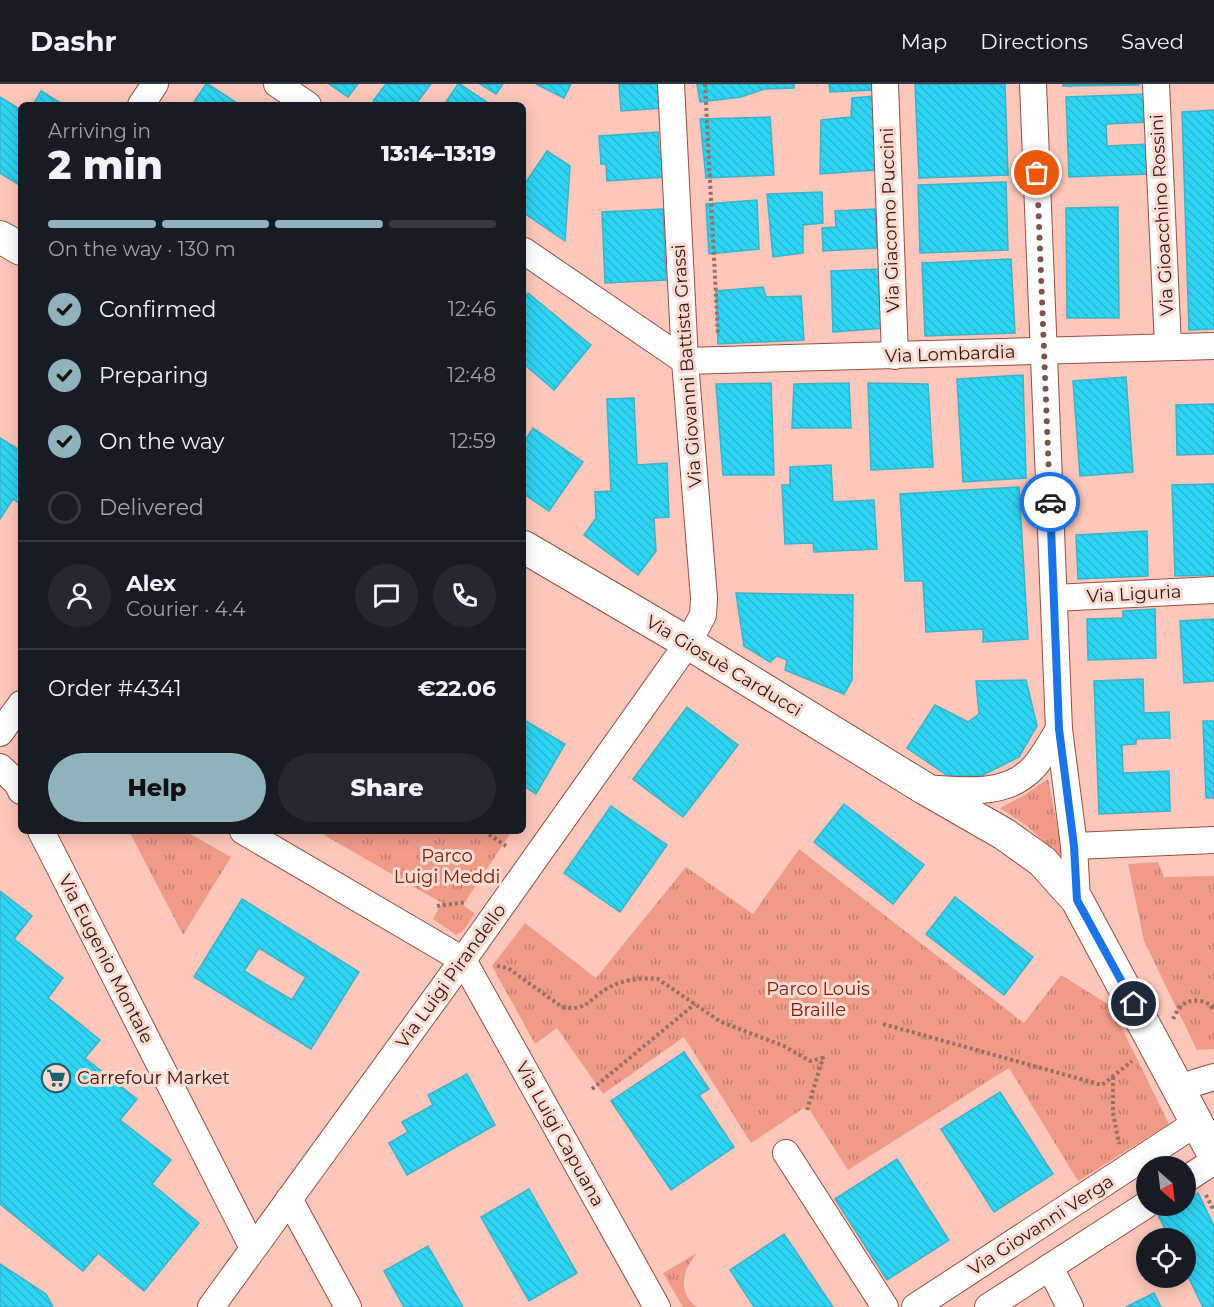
<!DOCTYPE html>
<meta charset="utf-8">
<style>
:root{--surface:#171b24;--page:#242831;--text:#f1f3f6;--muted:#9ea1a6;--line:#363941;--accent:#90b2ba}
body{margin:0;font-family:Montserrat,sans-serif;background:var(--page);color:var(--text);height:100vh;display:flex;flex-direction:column;font-size:22px;white-space:nowrap}
*{box-sizing:border-box;margin:0}
p{font-size:20px;color:var(--muted)}
.icon{flex:none;width:33px;height:33px;fill:none;stroke:currentColor;stroke-width:2;stroke-linecap:round;stroke-linejoin:round}
.map{position:relative;flex:1;overflow:hidden}
.panel{position:absolute;left:18px;top:18px;width:508px;height:732px;display:flex;flex-direction:column;background:var(--surface);border-radius:9px;box-shadow:0 3px 15px #0003}
.panel>*{flex:none}
.needle{width:39px;rotate:152deg}
.buttons{position:absolute;left:1136px;top:1072px;display:grid;gap:12px}
.buttons a{display:grid;place-items:center;width:60px;height:60px;border-radius:50%;background:var(--surface);box-shadow:0 3px 15px #0003;font-size:30px}
.pin{position:absolute;display:grid;place-items:center;width:51px;height:51px;color:#fff;margin:-26px;border:3px solid #fff;border-radius:50%;box-shadow:0 2px 6px #0007}
.courier{position:absolute;display:grid;place-items:center;width:60px;height:60px;margin:-30px;border:4px solid #1a73e8;border-radius:50%;background:#fff;color:#222;box-shadow:0 2px 8px #0007}
.overview em{font-style:normal;font-weight:800}
.overview div{display:flex;flex-direction:column-reverse}
.overview{display:flex;align-items:center;justify-content:space-between;height:102px;padding:0 30px}
h1{font-size:39px;font-weight:800;line-height:45px}
.bar{display:grid;grid-template-columns:repeat(4,1fr);gap:9px 6px;align-content:center;height:72px;padding:0 30px}
.bar i{height:8px;border-radius:4px;background:var(--line)}
.bar .selected{background:var(--accent)}
.bar p{grid-column:span 4}
.line{display:flex;align-items:center;gap:15px;padding:0 30px;border-top:2px solid var(--line)}
.line div{flex:1}
.round{display:grid;place-items:center;flex:none;width:63px;height:63px;border-radius:32px;background:var(--page)}
ol{padding:0 30px;list-style:none}
li{display:flex;align-items:center;gap:18px;height:66px}
li p{margin-inline-start:auto}
li .icon{padding:6px;border-radius:50%;background:var(--accent);color:#111;stroke-width:4}
li:last-child{color:var(--muted)}
li i{width:33px;height:33px;border:3px solid var(--line);border-radius:50%}
.action{display:flex;gap:12px;margin-top:auto;padding:12px 30px}
.action a{flex:1;height:69px;border-radius:36px;background:var(--accent);color:#111;font-size:24px;font-weight:800;line-height:69px;text-align:center}
.action a+a{background:var(--page);color:var(--text)}
header{display:flex;align-items:center;gap:36px;box-sizing:border-box;height:84px;padding:0 30px;background:var(--surface);border-bottom:2px solid var(--line)}
header strong{font-size:28px}
nav{display:flex;gap:33px;margin-inline-start:auto;font-size:21px}
.map>svg:first-child{display:block}
.grass{fill:url(#grass-tufts)}
.building{fill:url(#building-back-hatch);stroke:#3fb1c8;stroke-width:1.5;fill-rule:evenodd}
.lines{fill:none;stroke-linecap:round;stroke-linejoin:round}
.minor-casing{stroke:#9a4e3e;stroke-width:28}
.tertiary-casing{stroke:#9a4e3e;stroke-width:34}
.path{stroke:#996f65;stroke-width:4;stroke-dasharray:3 3;stroke-linecap:butt}
.minor{stroke:#fff;stroke-width:26}
.tertiary{stroke:#fff;stroke-width:32}
.done{stroke:#7b544b;stroke-width:6;stroke-dasharray:0 10.8}
.route{stroke:#1a73e8;stroke-width:8}
.labels{text-anchor:middle;dominant-baseline:central;stroke-width:6;stroke-linejoin:round;paint-order:stroke}
.street-label{font-size:18px;fill:#35150f;stroke:#fedad1}
.park-label{font-size:18px;fill:#7e210d;stroke:#fedad1}
.poi-label{font-size:18px;fill:#35150f;stroke:#fedad1;text-anchor:start}
</style>
<header>
<strong>Dashr</strong>
<nav><a>Map</a><a>Directions</a><a>Saved</a></nav>
</header>
<div class="map">
<svg width="1214" height="1223" viewBox="0 0 1214 1223">
<defs>
<pattern id="grass-tufts" width="24" height="20" patternUnits="userSpaceOnUse" patternTransform="scale(1.5)"><rect width="24" height="20" fill="#f09b88"/><path d="M3 7l-1-3M5 7V3M7 7l1-3M15 17l-1-3M17 17v-4M19 17l1-3" fill="none" stroke="#c37d6e"/></pattern>
<pattern id="building-back-hatch" width="6" height="6" patternUnits="userSpaceOnUse" patternTransform="scale(1.5)"><rect width="6" height="6" fill="#2ed6f4"/><path d="M-1 5l2 2M0 0l6 6M5-1l2 2" fill="none" stroke="#2ab7d0"/></pattern>
</defs>
<rect width="100%" height="100%" fill="#fdc8bb"/>
<g class="grass">
<polygon points="1048,695 1064,776 1027,742 1000,724 1023,712"/>
<polygon points="129,747 185,747 231,773 183,851"/>
<polygon points="317,747 512,747 463,821 475,830 462,848 456,851 433,835 442,819"/>
<polygon points="799,765 1024,939 1061,891 1111,922 1169,1040 1078,1097 1009,984 848,1086 807,1022 751,1059 684,953 603,1010 557,944 535,960 492,882 525,839 596,894 686,783 753,830"/>
<polygon points="1158,778 1164,793 1214,792 1214,965 1197,966 1144,857 1128,780"/>
<path d="M697,1169C682,1185 677,1209 697,1223H683L663,1189Z"/>
</g>
<g class="building">
<polygon points="206,0 208,0 240,21 192,21"/>
<polygon points="329,0 358,0 348,13"/>
<polygon points="386,0 431,0 415,21 379,21 373,17"/>
<polygon points="458,0 460,0 491,21 444,21"/>
<polygon points="480,0 503,0 496,10"/>
<polygon points="536,0 571,0 564,14"/>
<polygon points="619,0 662,0 665,24 621,27"/>
<polygon points="697,0 794,0 794,4 765,5 741,13 700,18"/>
<polygon points="829,0 872,0 872,6 830,8"/>
<polygon points="915,0 1005,0 1008,91 919,94"/>
<polygon points="1063,0 1139,0 1139,1 1063,2"/>
<polygon points="41,7 64,21 33,21"/>
<polygon points="1148,10 1149,38 1106,40 1107,62 1149,60 1150,90 1069,93 1066,13"/>
<polygon points="875,12 876,86 820,90 821,36 851,33 852,14"/>
<polygon points="0,13 21,26 21,102 0,89"/>
<polygon points="1214,26 1214,245 1189,246 1182,28"/>
<polygon points="770,33 774,91 706,94 700,35"/>
<polygon points="658,48 659,68 665,68 666,93 607,97 606,80 601,80 599,52"/>
<polygon points="547,67 570,82 565,157 524,129 524,101"/>
<polygon points="1006,98 1008,166 920,169 918,101"/>
<polygon points="822,108 823,139 803,141 803,169 773,173 767,110"/>
<polygon points="757,116 759,165 709,170 706,120"/>
<polygon points="1118,123 1119,234 1067,234 1066,124"/>
<polygon points="663,125 666,196 605,199 602,128"/>
<polygon points="875,125 877,164 823,167 822,144 836,143 835,127"/>
<polygon points="1011,175 1015,249 925,252 922,179"/>
<polygon points="881,185 886,244 833,248 831,187"/>
<polygon points="763,203 766,213 801,212 804,256 718,260 716,207"/>
<polygon points="528,209 591,261 554,306 524,280 524,215"/>
<polygon points="1023,291 1026,394 963,398 957,295"/>
<polygon points="1126,293 1133,388 1080,392 1073,297"/>
<polygon points="771,299 774,391 723,391 716,300"/>
<polygon points="849,299 851,344 792,344 794,300"/>
<polygon points="868,299 928,300 933,383 871,386"/>
<polygon points="634,314 637,381 667,379 669,433 654,434 656,467 638,491 584,451 596,434 595,408 611,407 607,315"/>
<polygon points="1214,320 1214,370 1177,371 1176,321"/>
<polygon points="533,344 583,378 549,427 524,410 524,358"/>
<polygon points="0,354 21,367 21,420 13,415 0,435"/>
<polygon points="831,381 833,418 874,416 877,465 814,468 813,459 785,460 782,401 790,401 790,383"/>
<polygon points="1214,400 1214,491 1175,492 1172,401"/>
<polygon points="1019,403 1028,555 983,558 983,545 926,548 923,497 905,497 900,410"/>
<polygon points="1147,447 1148,492 1078,495 1076,451"/>
<polygon points="736,509 853,511 852,596 844,610 785,586 787,576 777,572 770,578 744,562"/>
<polygon points="1155,525 1156,574 1088,576 1087,535 1123,534 1123,527"/>
<polygon points="1214,535 1214,597 1184,599 1180,537"/>
<polygon points="1143,595 1144,629 1169,628 1170,654 1136,655 1136,660 1122,661 1123,689 1169,687 1170,727 1099,730 1094,597"/>
<polygon points="1026,596 1037,642 1019,673 981,692 948,692 907,664 935,621 968,638 979,630 976,597"/>
<polygon points="687,623 738,661 683,733 633,695"/>
<polygon points="524,636 565,660 536,710 524,702"/>
<polygon points="1203,637 1214,637 1214,714 1206,714"/>
<polygon points="844,720 924,781 893,820 814,758"/>
<polygon points="611,722 667,761 620,828 564,789"/>
<polygon points="0,807 32,832 14,855 63,894 48,914 100,956 85,974 137,1015 120,1036 171,1076 152,1100 199,1139 144,1207 98,1169 83,1187 0,1120"/>
<polygon points="955,813 1033,873 1004,911 926,850"/>
<path d="M242,815L359,888L311,965L194,893ZM259,864L306,893L292,916L244,887Z"/>
<polygon points="684,968 709,1005 699,1011 734,1063 671,1106 611,1017"/>
<polygon points="467,990 495,1041 407,1091 389,1059 408,1048 402,1038 433,1021 428,1011"/>
<polygon points="1000,1008 1053,1090 994,1128 941,1045"/>
<polygon points="897,1075 949,1156 887,1196 835,1115"/>
<polygon points="529,1105 577,1189 529,1217 481,1133"/>
<polygon points="1198,1109 1214,1142 1214,1223 1203,1223 1185,1186 1185,1155 1170,1155 1157,1129 1172,1122 1185,1122 1185,1116"/>
<polygon points="784,1150 833,1223 754,1223 730,1186"/>
<polygon points="428,1162 463,1223 404,1223 384,1187"/>
<polygon points="0,1180 46,1210 53,1223 0,1223"/>
<polygon points="1154,1209 1161,1223 1126,1223"/>
</g>
<g class="lines">
<g class="minor-casing">
<g id="minor">
<polyline points="277,0 308,21"/>
<polyline points="885,0 895,272"/>
<polyline points="1033,0 1059,645 1074,762 1077,816"/>
<polyline points="1156,0 1168,262"/>
<polyline points="141,21 155,0"/>
<polyline points="524,167 685,277"/>
<polyline points="685,277 1214,262"/>
<polyline points="1054,514 1214,506"/>
<polyline points="0,649 21,620"/>
<polyline points="0,683 17,699 21,707"/>
<path d="M924,704C960,706 1005,714 1033,684C1043,673 1051,658 1059,645"/>
<polyline points="41,747 253,1164"/>
<polyline points="243,747 463,876 657,1223"/>
<polyline points="1074,762 1214,756"/>
<polyline points="1178,1004 1214,993"/>
<polyline points="786,1069 885,1223"/>
<polyline points="1185,1096 1214,1077"/>
<polyline points="289,1115 348,1223"/>
<polyline points="1050,1183 1070,1223"/>
<polyline points="211,1223 463,876 688,559 703,531 704,514 685,277 671,0"/>
<polyline points="915,1223 1196,1039"/>
<polyline points="988,1223 1146,1121"/>
</g>
</g>
<g class="tertiary-casing">
<g id="tertiary">
<polyline points="0,153 21,165"/>
<polyline points="524,463 688,559 924,704 1004,750 1042,777 1077,816 1214,1071"/>
</g>
</g>
<g class="path">
<polyline points="705,0 718,251"/>
<polyline points="484,747 506,762"/>
<polyline points="437,822 467,818"/>
<path d="M497,882L508,884L562,923C586,928 589,915 608,904C622,896 642,893 658,895L721,938L784,962L810,977L823,974L807,1026"/>
<path d="M1173,935C1175,931 1178,925 1181,922C1190,913 1208,916 1214,925"/>
<polyline points="883,940 1102,1001 1132,977"/>
<polyline points="1113,993 1113,1029 1119,1060"/>
<polyline points="592,1005 695,920"/>
<polyline points="1206,1111 1214,1127"/>
</g>
<use href="#minor" class="minor"/>
<use href="#tertiary" class="tertiary"/>
</g>
<g class="lines">
<polyline class="done" points="1037,89 1050,418"/>
<polyline class="route" points="1050,418 1059,645 1074,762 1077,816 1134,920"/>
</g>
<defs>
<g id="supermarket-ring" transform="scale(1.5)"><circle r="9.5" fill="#fedad1" stroke="#1a6371" stroke-width="1.5"/><path d="M-6-5.5h2.5l.6 2H6L4.5 2H-2.5L-4.4-4H-6ZM-1.5 3.2a1.3 1.3 0 1 0 .1 0ZM3 3.2a1.3 1.3 0 1 0 .1 0Z" fill="#1a6371"/></g>
</defs>
<g fill-rule="evenodd">
<use href="#supermarket-ring" x="56" y="994"/>
</g>
<g class="labels">
<g class="street-label">
<text transform="translate(1162 131) rotate(-93)">Via Gioacchino Rossini</text>
<text transform="translate(890 136) rotate(-92)">Via Giacomo Puccini</text>
<text transform="translate(950 270) rotate(-2)">Via Lombardia</text>
<text transform="translate(687 282) rotate(-94)">Via Giovanni Battista Grassi</text>
<text transform="translate(1134 510) rotate(-3)">Via Liguria</text>
<text transform="translate(724 582) rotate(31)">Via Giosuè Carducci</text>
<text transform="translate(106 875) rotate(63)">Via Eugenio Montale</text>
<text transform="translate(451 892) rotate(-54)">Via Luigi Pirandello</text>
<text transform="translate(560 1050) rotate(61)">Via Luigi Capuana</text>
<text transform="translate(1041 1141) rotate(-33)">Via Giovanni Verga</text>
</g>
<g class="park-label">
<text x="447" y="772">Parco<tspan x="447" dy="21">Luigi Meddi</tspan></text>
<text x="818" y="905">Parco Louis<tspan x="818" dy="21">Braille</tspan></text>
</g>
<g class="poi-label">
<text x="77" y="994">Carrefour Market</text>
</g>
</g>
</svg>
<div class="buttons">
<a><svg class="needle" viewBox="-14 -14 28 28"><path d="M0-13l5 13h-10z" fill="#e53935"/><path d="M0 13l5-13h-10z" fill="#9ea1a6"/></svg></a>
<a><svg class="icon" aria-label="locate" viewBox="0 0 24 24"><circle cx="12" cy="12" r="6"/><path d="M12 2v4M12 18v4M2 12h4M18 12h4"/></svg></a>
</div>
<div class="pin" style="left:1037px;top:89px;background:#ea580c"><svg class="icon" aria-label="bag" viewBox="0 0 24 24"><path d="M5 8h14l-1 12H6zM9 8a3 3 0 0 1 6 0"/></svg></div>
<div class="pin" style="left:1134px;top:920px;background:#1f2937"><svg class="icon" aria-label="home" viewBox="0 0 24 24"><path d="M3 11l9-7 9 7M6 9v11h12V9"/></svg></div>
<div class="courier" style="left:1050px;top:418px"><svg class="icon" aria-label="car" viewBox="0 0 24 24"><path d="M5 17H2v-5l4-1 3-4h7l3 4 3 1v5h-3M9 17h6M6 11h13"/><circle cx="7" cy="17" r="2"/><circle cx="17" cy="17" r="2"/></svg></div>
<section class="panel">
<div class="overview"><div><h1>2 min</h1><p>Arriving in</p></div><em>13:14–13:19</em></div>
<div class="bar"><i class="selected"></i><i class="selected"></i><i class="selected"></i><i></i><p>On the way · 130 m</p></div>
<ol>
<li><svg class="icon" aria-label="check" viewBox="0 0 24 24"><path d="M5 12l5 5 9-10"/></svg>Confirmed<p>12:46</p></li>
<li><svg class="icon" aria-label="check" viewBox="0 0 24 24"><path d="M5 12l5 5 9-10"/></svg>Preparing<p>12:48</p></li>
<li><svg class="icon" aria-label="check" viewBox="0 0 24 24"><path d="M5 12l5 5 9-10"/></svg>On the way<p>12:59</p></li>
<li><i></i>Delivered</li>
</ol>
<div class="line" style="height:108px"><a class="round"><svg class="icon" aria-label="person" viewBox="0 0 24 24"><circle cx="12" cy="8" r="4"/><path d="M4 21q1-7 8-7t8 7"/></svg></a><div><b>Alex</b><p>Courier · 4.4</p></div><a class="round"><svg class="icon" aria-label="chat" viewBox="0 0 24 24"><path d="M4 5h16v11H9l-5 4z"/></svg></a><a class="round"><svg class="icon" aria-label="phone" viewBox="0 0 24 24"><path d="M5 4h4l2 5-3 2q2 4 5 5l2-3 5 2v4C11 20 4 13 5 4z"/></svg></a></div>
<div class="line" style="height:78px"><div>Order #4341</div><b>€22.06</b></div>
<div class="action"><a>Help</a><a>Share</a></div>
</section>
</div>
